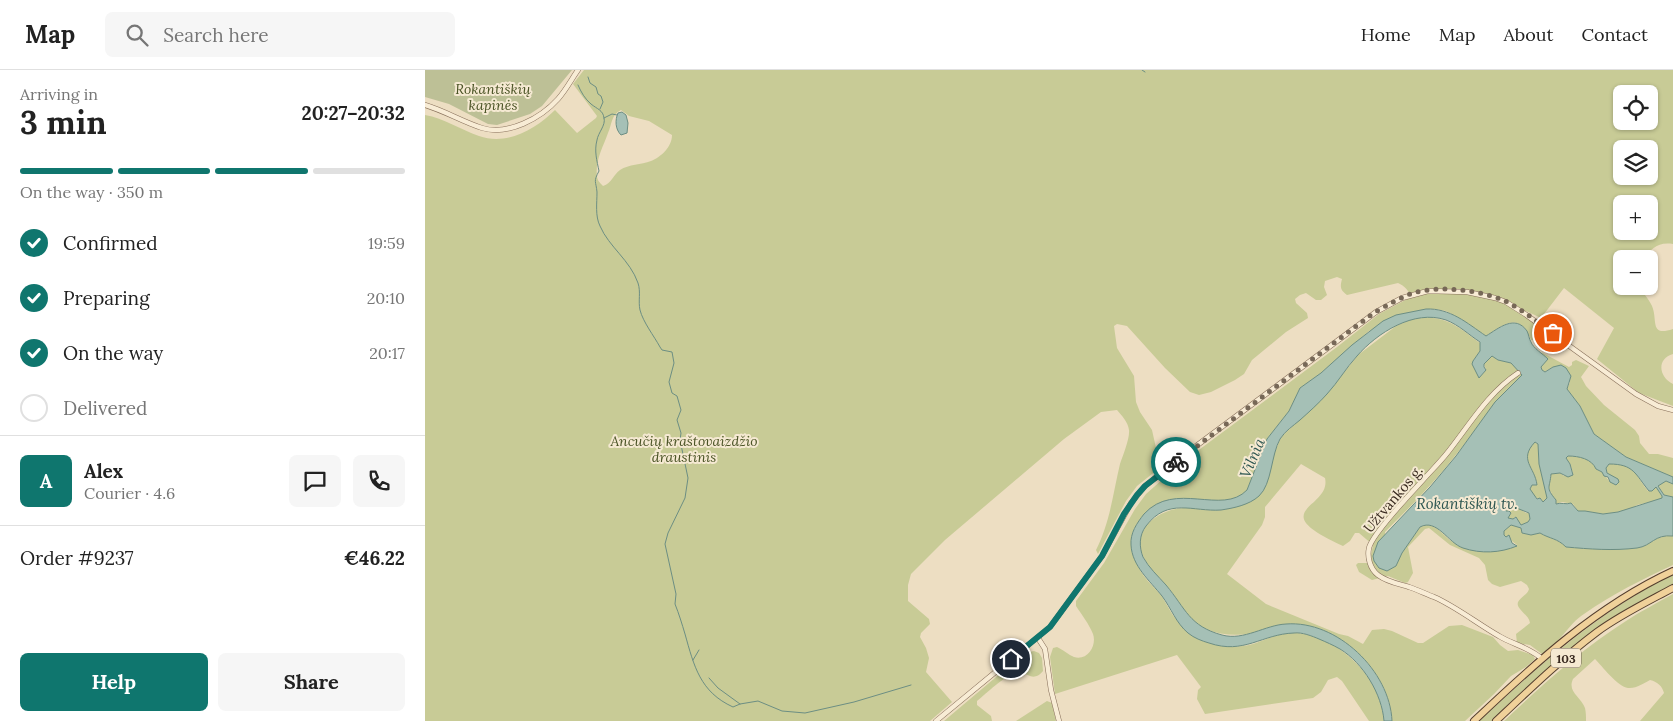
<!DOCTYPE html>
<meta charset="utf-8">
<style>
:root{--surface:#fff;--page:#f6f6f6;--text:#222;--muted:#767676;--line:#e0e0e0;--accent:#0f766e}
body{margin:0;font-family:Lora,serif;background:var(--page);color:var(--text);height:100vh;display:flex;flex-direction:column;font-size:19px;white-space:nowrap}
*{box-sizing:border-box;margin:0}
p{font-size:16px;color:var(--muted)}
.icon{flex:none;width:28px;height:28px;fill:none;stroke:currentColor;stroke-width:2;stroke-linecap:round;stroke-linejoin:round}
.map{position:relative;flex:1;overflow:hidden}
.drawer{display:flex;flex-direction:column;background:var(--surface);width:425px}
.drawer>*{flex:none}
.buttons{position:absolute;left:1188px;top:15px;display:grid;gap:10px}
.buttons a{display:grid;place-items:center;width:45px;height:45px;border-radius:8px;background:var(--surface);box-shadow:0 1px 4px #0004;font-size:25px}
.pin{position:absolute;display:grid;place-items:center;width:42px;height:42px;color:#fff;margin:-21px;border:2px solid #fff;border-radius:50%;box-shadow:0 1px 5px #0007}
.courier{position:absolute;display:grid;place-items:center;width:50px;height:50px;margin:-25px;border:4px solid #0f766e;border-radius:50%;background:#fff;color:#222;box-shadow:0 1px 6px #0007}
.summary em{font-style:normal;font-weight:700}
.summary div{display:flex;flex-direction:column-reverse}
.summary{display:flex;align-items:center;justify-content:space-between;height:85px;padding:0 20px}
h1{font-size:32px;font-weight:700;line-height:38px}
.bar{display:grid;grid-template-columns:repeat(4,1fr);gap:8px 5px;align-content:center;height:60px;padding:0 20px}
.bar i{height:6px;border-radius:4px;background:var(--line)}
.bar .active{background:var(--accent)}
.bar p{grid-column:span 4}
.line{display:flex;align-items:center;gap:12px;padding:0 20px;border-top:1px solid var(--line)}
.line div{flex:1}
.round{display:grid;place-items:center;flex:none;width:52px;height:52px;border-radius:8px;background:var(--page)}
ol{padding:0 20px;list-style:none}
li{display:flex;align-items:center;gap:15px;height:55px}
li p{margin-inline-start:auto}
li .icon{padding:5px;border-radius:50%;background:var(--accent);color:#fff;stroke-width:4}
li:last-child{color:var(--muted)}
li i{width:28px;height:28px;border:2px solid var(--line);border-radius:50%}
.button{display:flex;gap:10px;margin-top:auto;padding:10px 20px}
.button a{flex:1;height:58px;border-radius:8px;background:var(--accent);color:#fff;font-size:20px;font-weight:700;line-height:58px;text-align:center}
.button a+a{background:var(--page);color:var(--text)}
header{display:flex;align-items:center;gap:30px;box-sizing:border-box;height:70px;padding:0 25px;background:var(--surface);border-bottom:1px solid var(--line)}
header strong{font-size:24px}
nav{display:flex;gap:28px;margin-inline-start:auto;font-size:18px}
.search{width:350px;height:45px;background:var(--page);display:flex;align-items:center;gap:12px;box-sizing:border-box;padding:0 18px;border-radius:8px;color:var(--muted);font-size:19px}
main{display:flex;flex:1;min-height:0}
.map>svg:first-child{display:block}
.green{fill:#c8cb96;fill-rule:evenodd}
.cemetery{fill:#bdc096}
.water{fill:#a5c0b6;stroke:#6c8e83;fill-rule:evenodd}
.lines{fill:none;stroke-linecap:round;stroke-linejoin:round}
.stream{stroke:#6c8e83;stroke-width:1}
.minor-casing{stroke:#876f5a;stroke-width:5.5}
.primary-casing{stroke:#543e2e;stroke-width:8}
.minor{stroke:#f8ecd5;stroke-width:4.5}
.primary{stroke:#f0d19a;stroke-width:6}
.done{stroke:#776857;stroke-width:5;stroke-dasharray:0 9}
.route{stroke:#0f766e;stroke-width:6}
.labels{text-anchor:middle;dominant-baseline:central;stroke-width:4;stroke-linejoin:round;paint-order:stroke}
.shield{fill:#f5e9d2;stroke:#706254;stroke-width:1}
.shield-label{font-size:12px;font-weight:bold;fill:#37281e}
.park-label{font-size:14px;font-style:italic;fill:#4a5325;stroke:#f5e9d2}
.street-label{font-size:14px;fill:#37281e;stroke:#f5e9d2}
.water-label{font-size:15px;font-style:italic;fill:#2d5651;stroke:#f5e9d2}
</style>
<header>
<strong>Map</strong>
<div class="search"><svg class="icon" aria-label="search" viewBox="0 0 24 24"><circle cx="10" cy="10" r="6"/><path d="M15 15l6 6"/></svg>Search here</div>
<nav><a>Home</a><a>Map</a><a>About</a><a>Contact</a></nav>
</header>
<main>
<section class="drawer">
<div class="summary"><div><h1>3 min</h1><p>Arriving in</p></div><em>20:27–20:32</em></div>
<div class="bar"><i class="active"></i><i class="active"></i><i class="active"></i><i></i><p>On the way · 350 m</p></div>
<ol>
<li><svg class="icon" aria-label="check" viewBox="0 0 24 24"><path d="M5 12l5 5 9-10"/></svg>Confirmed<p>19:59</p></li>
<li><svg class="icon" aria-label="check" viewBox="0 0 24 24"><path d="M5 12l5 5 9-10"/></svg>Preparing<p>20:10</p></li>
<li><svg class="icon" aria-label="check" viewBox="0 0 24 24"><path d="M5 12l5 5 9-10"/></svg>On the way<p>20:17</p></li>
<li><i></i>Delivered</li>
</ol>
<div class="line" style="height:90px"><b class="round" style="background:var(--accent);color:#fff">A</b><div><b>Alex</b><p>Courier · 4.6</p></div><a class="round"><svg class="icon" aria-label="chat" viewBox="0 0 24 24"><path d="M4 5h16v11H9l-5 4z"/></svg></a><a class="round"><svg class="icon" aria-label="phone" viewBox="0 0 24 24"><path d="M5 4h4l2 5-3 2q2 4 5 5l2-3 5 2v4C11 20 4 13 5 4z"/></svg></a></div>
<div class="line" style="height:65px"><div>Order #9237</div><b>€46.22</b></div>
<div class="button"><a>Help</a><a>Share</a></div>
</section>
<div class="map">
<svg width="1248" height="651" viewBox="0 0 1248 651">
<rect width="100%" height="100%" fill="#eddec2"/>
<g class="green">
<path d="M159,0H1248V174C1228,171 1227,184 1212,189C1208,190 1201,189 1196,189V216H1213C1218,223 1224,229 1227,236C1233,250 1224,267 1248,259V284C1231,289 1234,307 1248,314V336L1214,323L1172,289L1189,258L1139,218L1116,248L1101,241L1099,246L1111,254L1115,267L1112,271L1106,270C1095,242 1080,253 1061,266L1034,248L1021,241L1010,239H1001L944,261L896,303L875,318L864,341L842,369L822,421C793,450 747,400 709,459C710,470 709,482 712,493C715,504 727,515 734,523C741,531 744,541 751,549C770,570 789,579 818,576C836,574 854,560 873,563C915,568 956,607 959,651H944L917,611L912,607L903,610L896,622L888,628L780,644L772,629L773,620L776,617L752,585L630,624L625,587L628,578L632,577C637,579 644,585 649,587C663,591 672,575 668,564C664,554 657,545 651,536V531L679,493L710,439L721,424L755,394L912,277L954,244L986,227C983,220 980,216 973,213L922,225C915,220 915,217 917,209L912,207L900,211L899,217L902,225L896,230H891L881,223L875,225L870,229L871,233L882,243L883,248L861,262L827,290L819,304L810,310L786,322L774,325L765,322L740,298L702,256L692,254L689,256L692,278L709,306L711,332L715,342L727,360L731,378L736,382L742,383L748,382L752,384L712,416L701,431L673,484L671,480C685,453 688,423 695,394C698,385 705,368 704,360C703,352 697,346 692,340L676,342L639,369L520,470L486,504L483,515V531L504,549L505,554L496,563L495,567L501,578L504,588L501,602L527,632L505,651H0V45C19,48 36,60 54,66C82,76 111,59 130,40L152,63L171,48L172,46L148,14ZM1196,24H1224V51H1196ZM196,40L204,46L224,51L247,65C247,77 236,87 226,91C216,95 204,94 195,100C188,105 187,113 178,116C175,113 172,110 172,106C170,91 178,77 183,63C187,54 186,45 196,40ZM1196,79H1224V106H1196ZM1196,134H1224V161H1196Z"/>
<path d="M1003,247C1027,250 1036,259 1055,273V281L1048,291L1055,307L1061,300L1059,294L1067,286L1073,290L1086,293L1097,304L1096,307C1069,328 1052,360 1030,386C1009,413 984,438 960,462L962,501L971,496L977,483L995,457C1010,449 1017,466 1028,472C1034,475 1081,475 1092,475L1079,465V461L1086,455L1096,458L1097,463L1106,465L1115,463C1125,469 1132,468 1141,477C1164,479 1188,481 1212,478C1227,476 1229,464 1248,466V495C1218,509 1187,524 1159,544C1143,554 1135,574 1117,584L1105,575L1092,573L1091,564L1105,553C1104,547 1099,544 1095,539C1087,530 1102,527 1104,519L1102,515L1096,511L1075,517L1067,514L1063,510L1060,495L1054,488L1025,475L1004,458L1000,459L983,477L988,503L983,512L980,513L963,506L947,510L934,502L931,495L933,493H947L946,485L948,475L934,463H930L925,471L918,476C837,439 907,439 900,408L876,394L840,437V447L837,455L802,504L841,534L914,564L923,566L938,574L947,560L959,559L967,561L993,573H998L1024,556L1037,555L1068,567L1075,575L1083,581L1093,580L1108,585L1110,589L1101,597L1086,606L1069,624L1040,651H967C965,614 939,582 907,565C900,561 889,556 882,556C848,557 813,573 781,559C760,550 753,526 738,512C729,503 720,493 716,481C709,456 737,439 758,438C769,437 780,440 792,440C799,440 807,438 814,436L848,386L856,367L901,325L933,285L971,256L987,249Z"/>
<polygon points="1116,282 1144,297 1147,295 1147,292 1151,290 1164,296 1156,307 1161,316 1179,335 1210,360 1214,366 1215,373 1224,384 1233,384 1248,388 1248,407 1201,387 1169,364 1155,336 1142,319 1145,312 1128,297 1119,302 1117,300 1116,297 1122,290"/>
<path d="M1109,372L1113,374L1114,394L1123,428L1118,432L1116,429L1109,427L1105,419L1107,415H1112C1110,397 1093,391 1109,372Z"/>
<path d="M1143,386C1154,386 1168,389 1171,399L1177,402L1185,412L1181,398L1184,393C1210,394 1209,403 1223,421H1227L1231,416L1237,426V429L1212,435L1203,440L1193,442L1178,444L1160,441H1153L1148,434L1137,432L1130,434L1126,422L1123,419L1126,404L1135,403L1139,406L1148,403L1145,394L1141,388Z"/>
<polygon points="1241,411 1248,414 1248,427 1239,425 1233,415"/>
<polygon points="1084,432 1101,443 1104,443 1105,449 1103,452 1096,455 1090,447 1088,449 1083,448 1085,443 1081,441 1080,435"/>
<path d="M1248,504V515L1179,554L1067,651H1054C1115,595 1173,542 1248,504Z"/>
<path d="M1248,524V651H1215L1239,623C1237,616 1233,612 1225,610C1219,613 1211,619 1203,618C1193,617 1177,596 1170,589L1148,609C1142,622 1156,627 1160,638C1161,642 1161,647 1161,651H1079C1117,615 1157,579 1201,551C1216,541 1232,533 1248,524Z"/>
<path d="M609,581L614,583L617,588L618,601C607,614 602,600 590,603C578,607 562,623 552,631V635L566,646L567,651H519L597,585L604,582Z"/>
<polygon points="622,631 627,633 631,651 591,651"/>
</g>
<polygon class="cemetery" points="0,0 147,0 117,36 105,44 72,55 63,54 24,34 0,27"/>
<g class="water">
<path d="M197,42L201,45L203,53L202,63L196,65C190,59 190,50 193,43Z"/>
<path d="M1001,239C1025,238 1042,253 1061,266C1074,258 1090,244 1102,261C1104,265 1104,269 1106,272C1108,278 1118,284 1123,289L1116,297L1117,300L1120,302L1128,297L1136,295L1141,298L1146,306L1142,319L1155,336L1169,364L1201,387L1248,407V414L1241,411L1233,416L1239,425L1248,427V466C1229,464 1227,476 1212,478C1188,481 1164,479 1141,477C1132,468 1125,469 1115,463L1106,465L1097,463L1096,458L1086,455L1079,461V465L1081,467L1084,465L1087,473L1092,476C1075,483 1056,484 1038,478C1023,473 1012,448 995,457L977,483L971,496L962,501L954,498L949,491L948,486L953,472L1005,417L1031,386L1070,332L1097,305L1086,293L1073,290L1067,286L1059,294V297L1061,300L1054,308L1047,294L1048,291L1055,281V272C1044,265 1034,255 1021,250C989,239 952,263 932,286C921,298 913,312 902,324C894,333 884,342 875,350C868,356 860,361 855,369C846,385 847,414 834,426C824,435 809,438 796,440C768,442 743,427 721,456C714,465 714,477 718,487C724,498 733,506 741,515C761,539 764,556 797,565C819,571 840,555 861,554C912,550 965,601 967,651H959C957,624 938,593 915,579C908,575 901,572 894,569C887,566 877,562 869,563C837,564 819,585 784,573C777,571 769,568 763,563C751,553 746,538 737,526C725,511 707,496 706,475C705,463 712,453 719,444C750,410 797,446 822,420L842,369L864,341L875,318L896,303L927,275L958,251L971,245ZM1110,372L1113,374L1114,394L1122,428L1118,432L1115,428L1112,429L1105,419L1107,415H1112C1110,397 1093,390 1110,372ZM1143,386C1154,386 1167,389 1171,399L1177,402L1179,406L1183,407L1185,412L1191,415L1194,412L1193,409L1182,403L1181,398L1184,394C1209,394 1210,404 1224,421H1227L1231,417L1237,426V428L1193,442L1178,444L1160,441H1153L1146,433C1141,435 1136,432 1131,434V430C1120,417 1125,418 1126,404L1135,403L1143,407L1148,405L1145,394L1141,388ZM1084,432L1094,439L1104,443L1105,449L1103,452L1096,455L1091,447L1088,449L1083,448L1086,443L1084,441H1081L1080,435Z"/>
</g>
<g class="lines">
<g class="stream">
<polyline points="717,0 720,2"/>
<polyline points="163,7 165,13 171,17 173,24 176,26 178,32 175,39"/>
<path d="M153,15C156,22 160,29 166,34C172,39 178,40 179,48C181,55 173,63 172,70C169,81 172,91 174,101C168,112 171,111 172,122C172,133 170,146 175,156C184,177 205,190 213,213C216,222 213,231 215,240C218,252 229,266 235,277L237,280L247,282L249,293L244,312L247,323L252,326L256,340L252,350L256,363L255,370L263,408L260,428L243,463L240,474L251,524L250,534C254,544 257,554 260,564C269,596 275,622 308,637L315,634L333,631L357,641L380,643L429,632L486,615"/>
<polyline points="179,48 187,44 192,45"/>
<polyline points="268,590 274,580"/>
<polyline points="284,608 293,618 315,634"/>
</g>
<g class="minor-casing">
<g id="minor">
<path d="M0,35C20,41 38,52 57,58C83,66 116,48 133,29C141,20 146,10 153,0"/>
<path d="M1093,303C1063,323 1045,354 1023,382C1016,391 1007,400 998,410C987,422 947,464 944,478C942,487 945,499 953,505C962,512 974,514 984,517C993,520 1001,524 1009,527C1030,536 1053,554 1074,566C1087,574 1106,578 1117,589"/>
<polyline points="613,568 620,579 626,620 634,651"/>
<polyline points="511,651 625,557 677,486 706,433 720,416 759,385 951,242 977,228 1003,221 1042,222 1070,228 1081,232 1100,244 1211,324 1233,336 1248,340"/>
</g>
</g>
<g class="primary-casing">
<g id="primary">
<path d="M1049,651C1109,594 1172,536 1248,501"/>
<path d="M1071,651C1103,621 1136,589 1172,562C1195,545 1222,532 1248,518"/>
</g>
</g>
<use href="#minor" class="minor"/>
<use href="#primary" class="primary"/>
</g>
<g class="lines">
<path class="done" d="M751,392L950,242C963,235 975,228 988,223C1016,215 1054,220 1080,231C1097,239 1113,253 1128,263"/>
<polyline class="route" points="586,589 625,557 677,486 699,444 712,425 720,416 751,392"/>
</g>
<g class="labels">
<rect class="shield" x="1126" y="578.5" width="30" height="19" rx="4"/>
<g class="shield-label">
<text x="1141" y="588">103</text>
</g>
<g class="park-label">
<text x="68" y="19">Rokantiškių<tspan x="68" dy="16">kapinės</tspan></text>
<text x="259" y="371">Ancučių kraštovaizdžio<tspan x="259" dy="16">draustinis</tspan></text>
</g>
<g class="street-label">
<text transform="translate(968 429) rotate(-50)">Užtvankos g.</text>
</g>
<g class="water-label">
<text transform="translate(827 388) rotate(-67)">Vilnia</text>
<text x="1042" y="433">Rokantiškių tv.</text>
</g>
</g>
</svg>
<div class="buttons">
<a><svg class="icon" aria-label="locate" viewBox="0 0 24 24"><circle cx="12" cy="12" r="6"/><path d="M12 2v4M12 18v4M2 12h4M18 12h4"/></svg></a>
<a><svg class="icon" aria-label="layers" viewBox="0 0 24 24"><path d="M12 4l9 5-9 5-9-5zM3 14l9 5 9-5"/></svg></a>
<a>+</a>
<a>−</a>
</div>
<div class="pin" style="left:1128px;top:263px;background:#ea580c"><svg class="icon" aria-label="bag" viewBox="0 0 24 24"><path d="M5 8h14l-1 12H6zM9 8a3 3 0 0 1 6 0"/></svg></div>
<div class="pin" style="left:586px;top:589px;background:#1f2937"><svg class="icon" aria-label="home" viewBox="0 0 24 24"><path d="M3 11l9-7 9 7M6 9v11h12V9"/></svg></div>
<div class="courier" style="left:751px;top:392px"><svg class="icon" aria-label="bike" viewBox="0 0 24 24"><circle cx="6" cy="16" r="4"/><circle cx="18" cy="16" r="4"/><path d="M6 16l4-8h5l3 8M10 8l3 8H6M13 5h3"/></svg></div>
</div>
</main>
